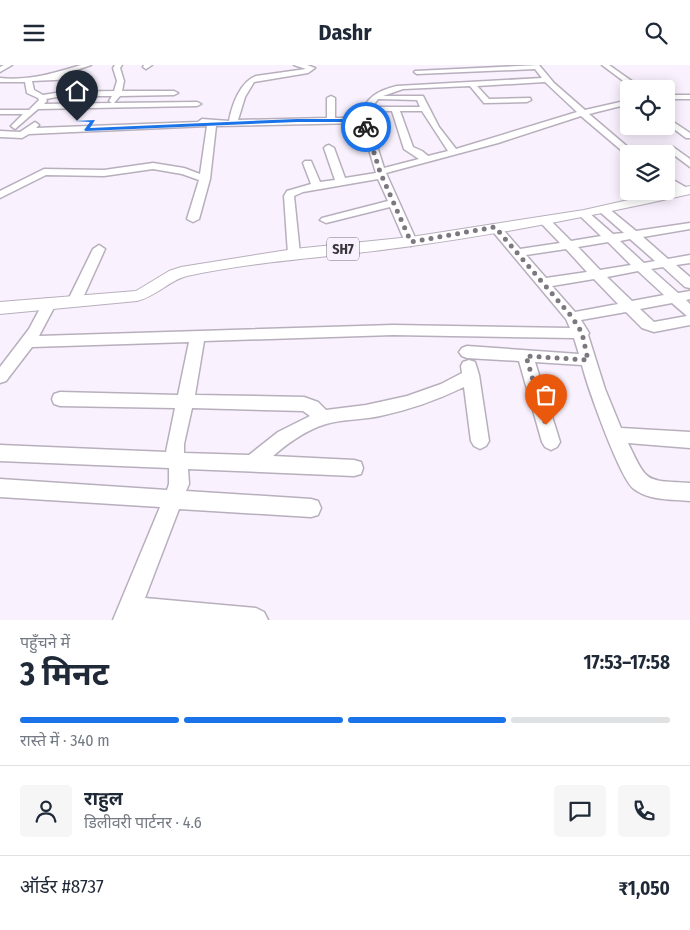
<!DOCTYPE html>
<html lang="hi">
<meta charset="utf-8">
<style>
:root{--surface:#fff;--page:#f6f6f7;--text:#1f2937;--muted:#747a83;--line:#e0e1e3;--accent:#1a73e8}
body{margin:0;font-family:"Fira Sans Condensed","Noto Sans Devanagari",sans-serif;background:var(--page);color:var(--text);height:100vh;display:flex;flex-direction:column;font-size:19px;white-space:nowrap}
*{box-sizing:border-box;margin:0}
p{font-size:16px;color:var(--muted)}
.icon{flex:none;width:28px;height:28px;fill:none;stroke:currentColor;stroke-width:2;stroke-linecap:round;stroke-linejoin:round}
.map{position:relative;height:555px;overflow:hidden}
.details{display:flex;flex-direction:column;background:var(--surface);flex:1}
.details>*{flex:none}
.buttons{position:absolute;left:620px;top:15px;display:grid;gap:10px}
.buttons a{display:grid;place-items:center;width:55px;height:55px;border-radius:5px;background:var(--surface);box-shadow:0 2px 12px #0003;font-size:25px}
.pin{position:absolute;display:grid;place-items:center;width:42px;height:42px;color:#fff;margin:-51px -21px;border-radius:50% 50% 50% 0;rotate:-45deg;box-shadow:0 0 5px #0007}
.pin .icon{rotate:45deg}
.courier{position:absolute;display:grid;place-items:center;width:50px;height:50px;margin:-25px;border:4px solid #1a73e8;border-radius:50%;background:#fff;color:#222;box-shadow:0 1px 6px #0007}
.headline em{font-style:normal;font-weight:700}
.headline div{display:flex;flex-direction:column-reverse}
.headline{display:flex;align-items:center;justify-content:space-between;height:85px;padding:0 20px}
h1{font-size:32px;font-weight:700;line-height:38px}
.bar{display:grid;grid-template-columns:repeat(4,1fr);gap:8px 5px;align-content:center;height:60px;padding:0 20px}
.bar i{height:6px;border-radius:4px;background:var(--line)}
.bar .selected{background:var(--accent)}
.bar p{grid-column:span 4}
.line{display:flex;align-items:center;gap:12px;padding:0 20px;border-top:1px solid var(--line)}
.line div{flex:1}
.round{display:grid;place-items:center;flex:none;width:52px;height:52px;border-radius:5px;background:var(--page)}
header{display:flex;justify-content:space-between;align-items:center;height:65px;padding:0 20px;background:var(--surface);font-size:22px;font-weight:700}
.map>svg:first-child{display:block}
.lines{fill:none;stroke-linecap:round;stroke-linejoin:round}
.minor-casing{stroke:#b8afbd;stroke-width:3}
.major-casing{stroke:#b8afbd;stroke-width:2}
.minor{fill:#fff;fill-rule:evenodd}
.major{fill:#fff;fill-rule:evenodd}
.route{fill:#1a73e8}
.done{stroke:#7d7780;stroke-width:5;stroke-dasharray:0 9}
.labels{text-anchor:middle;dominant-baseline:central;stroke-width:4.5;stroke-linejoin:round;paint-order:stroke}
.shield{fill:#f9f1fd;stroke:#736e76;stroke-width:1}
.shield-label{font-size:14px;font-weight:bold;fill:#3a363c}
</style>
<header><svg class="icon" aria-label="menu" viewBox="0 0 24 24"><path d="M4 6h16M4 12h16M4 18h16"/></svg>Dashr<svg class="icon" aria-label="search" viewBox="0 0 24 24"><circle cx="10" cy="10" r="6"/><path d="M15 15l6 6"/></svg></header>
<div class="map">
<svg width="690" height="555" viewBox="0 0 690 555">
<rect width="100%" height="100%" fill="#f9f1fd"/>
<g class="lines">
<g class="minor-casing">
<g id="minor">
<polygon points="4,0 12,0 0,7 0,2"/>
<path d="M81,0H91L65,9L76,10V14L32,16L34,25L43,30L62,27L114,26L117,16L113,3L115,0H122L120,3L124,16L122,26H174L178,28L174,30L120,31L114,38L197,37L201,39L197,41L38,44L15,64L11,61L23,49H0V45H29L39,35L38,33L27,28L25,17H0V13C28,16 55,8 81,0ZM62,31H112L109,36L112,38L44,39L47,36L46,34Z"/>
<polygon points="144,0 152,0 146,4 143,2"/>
<path d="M294,0H307L315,3L308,8L254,17L245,32L238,55L327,53V33L331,31L335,33V53H360C364,33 379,25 397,21L542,13L535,4L417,9L414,7L415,6L539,0L554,18L585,45L629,35V39L589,49L636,89H629L628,91L581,51L498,78L386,108L417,177L411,181L405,177L390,142L326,158L320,155L322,153L388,136L378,114L303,127L294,131L300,189L294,193L288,189L284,131L287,126L311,119L303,98L305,96H311L320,117L335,115L324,83L326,81L329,80L334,83L345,113L376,108L361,58L216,61L210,114L199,154L193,157L187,154L199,115L182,109L153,104L104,111L46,110L0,133V126L44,104L104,105L153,98L184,103L200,109L207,61L29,69L22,73L0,72V66L20,67L35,57L39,60L36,63L198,57L202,54L229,56C232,40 240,17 256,11L306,4ZM545,17L577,47L456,84L439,62L423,31H383L403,24L470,21L484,38L527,37L531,35L530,33L489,34L477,21ZM378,34L417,35L420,42H372ZM370,46H392L404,84L419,94L384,103L370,59ZM400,46H422L448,86L428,91L422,86L413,82Z"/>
<polygon points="602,0 609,0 643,24 634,24"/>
<rect x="666" y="30" width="24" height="4"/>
<polygon points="666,52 690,68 690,73 686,73 666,58"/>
<polygon points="673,82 690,94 690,102 670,87 670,83"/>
<polygon points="666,111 689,124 689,128 681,128 666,119"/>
<path d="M604,142L608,143L636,166L690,158V164L643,172L668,194L690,190V198L676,200L690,212V223L685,222L663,202L651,204L678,228L690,226V234L686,235L690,239V260L654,267L642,263L626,247L581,255L589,268L588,270L605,324L621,363L690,367V383L628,378C648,420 646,415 690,418V436C672,434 650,436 634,424C620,414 587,321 582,300L535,297L560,377L557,382L551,385L545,382L542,377L519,296L467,293L462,291L459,287L462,283L467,281L579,289L574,273L393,270L204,276L195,330L304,332L318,337L326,345L366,340L407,331L441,319L462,308L461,301L463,297L469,295L475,297L479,310L489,376L486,381L480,384L474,381L471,376L464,322C437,335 409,345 380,351C362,355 343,354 326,359C306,365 288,378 273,391L354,395L361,397L363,403L361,409L354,411L188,404L189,419L186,426L311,434L318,436L321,443L318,450L311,452L179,444L145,533L256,543L264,547L268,555H113L160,442L0,432V414L167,425L169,419V403L0,396V380L166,387L175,343L60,341L54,339L52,334L54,329L60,327L178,330L189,277L32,282L6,316L0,318V302L29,264L45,234H55L57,237L39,271L393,260L570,263L566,254L489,162L491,160H499L520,184L560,178L538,155L544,152L548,153L571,176L601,171L578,149L584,146L588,147L613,169L624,168L600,147L598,145L600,143ZM630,174L655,196L644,198L620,176ZM608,177L631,200L600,205L578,182ZM566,184L587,207L546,213L526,190ZM638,206L664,230L632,236L607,212ZM594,214L618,239L575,247L552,221ZM672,238L687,251L654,257L640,244ZM192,343L303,346L310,351L278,367L249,390L184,388V379Z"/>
<polygon points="99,180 105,184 82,235 80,238 70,238 68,235 93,184"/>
</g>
</g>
<g class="major-casing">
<path id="major" d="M690,121V129C598,150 505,168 412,181C337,192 261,195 187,211C170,215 157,231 137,236L0,249V237L136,226L169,206L181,202L294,184L411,172L584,145Z"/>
</g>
<use href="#minor" class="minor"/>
<use href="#major" class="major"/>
</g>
<polygon class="route" points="297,54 365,54 369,62 365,63 363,57 297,57 86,66 84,65 90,57 75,56 95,55 90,63"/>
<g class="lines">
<polyline class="done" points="366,62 380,107 411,177 495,162 572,252 582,268 588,295 526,291 546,360"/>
</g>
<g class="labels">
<rect class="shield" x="327" y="172.5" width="32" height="23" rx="4"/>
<g class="shield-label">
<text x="343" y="184">SH7</text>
</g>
</g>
</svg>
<div class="buttons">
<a><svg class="icon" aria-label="locate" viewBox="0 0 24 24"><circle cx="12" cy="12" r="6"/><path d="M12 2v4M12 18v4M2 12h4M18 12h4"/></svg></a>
<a><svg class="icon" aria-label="layers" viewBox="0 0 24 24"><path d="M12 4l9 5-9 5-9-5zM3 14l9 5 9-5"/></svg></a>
</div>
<div class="pin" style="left:546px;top:360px;background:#ea580c"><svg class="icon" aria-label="bag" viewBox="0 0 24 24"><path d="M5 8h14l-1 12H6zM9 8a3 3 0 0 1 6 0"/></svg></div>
<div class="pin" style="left:77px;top:56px;background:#1f2937"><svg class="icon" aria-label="home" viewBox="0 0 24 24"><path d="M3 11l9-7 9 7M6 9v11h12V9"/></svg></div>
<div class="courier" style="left:366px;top:62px"><svg class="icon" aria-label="bike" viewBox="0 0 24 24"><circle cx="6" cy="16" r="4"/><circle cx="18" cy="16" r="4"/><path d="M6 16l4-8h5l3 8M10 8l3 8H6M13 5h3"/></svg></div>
</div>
<section class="details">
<div class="headline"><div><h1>3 मिनट</h1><p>पहुँचने में</p></div><em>17:53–17:58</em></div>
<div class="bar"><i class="selected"></i><i class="selected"></i><i class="selected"></i><i></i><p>रास्ते में · 340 m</p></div>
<div class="line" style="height:90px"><a class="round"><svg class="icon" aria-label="person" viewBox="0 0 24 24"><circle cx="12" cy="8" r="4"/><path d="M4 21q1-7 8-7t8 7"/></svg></a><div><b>राहुल</b><p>डिलीवरी पार्टनर · 4.6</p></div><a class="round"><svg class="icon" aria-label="chat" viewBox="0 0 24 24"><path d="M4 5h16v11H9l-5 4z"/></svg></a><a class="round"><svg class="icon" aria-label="phone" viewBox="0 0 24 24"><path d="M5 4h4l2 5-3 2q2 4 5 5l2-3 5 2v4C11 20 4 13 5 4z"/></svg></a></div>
<div class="line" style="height:65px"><div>ऑर्डर #8737</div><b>₹1,050</b></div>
</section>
